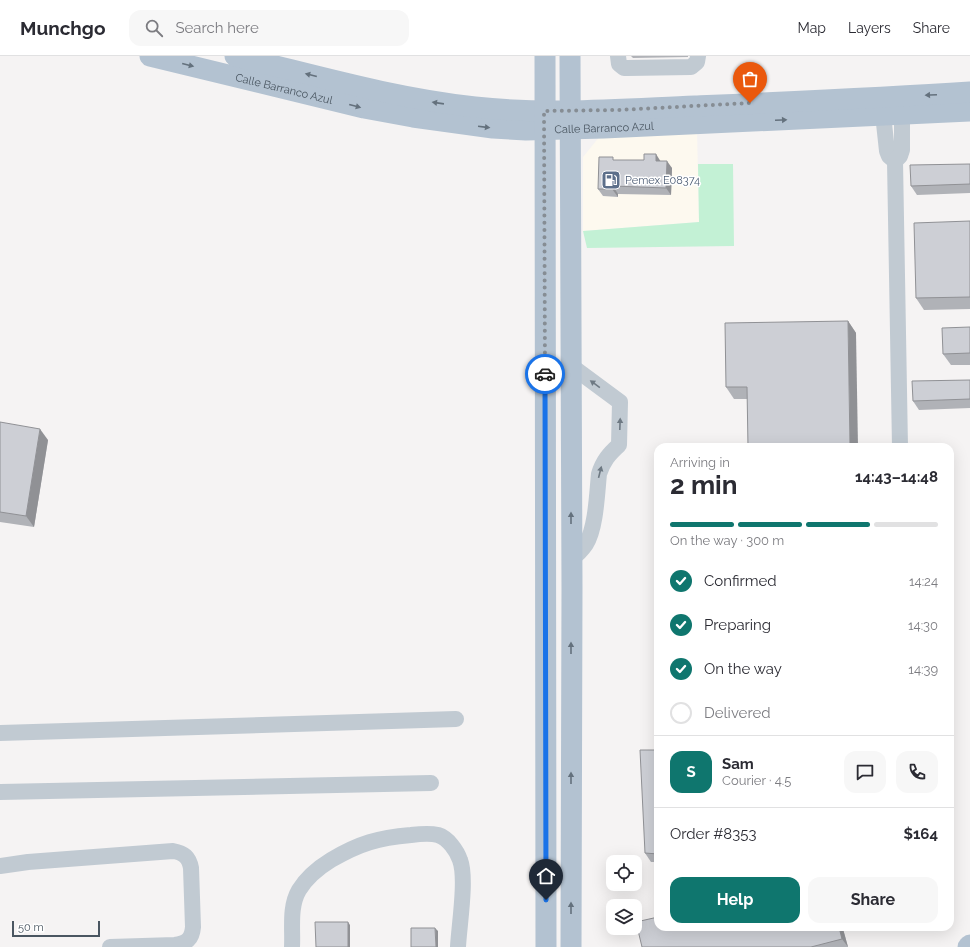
<!DOCTYPE html>
<meta charset="utf-8">
<style>
:root{--surface:#fff;--page:#f7f7f7;--text:#2b2b33;--muted:#7c7c81;--line:#e1e1e2;--accent:#0f766e}
body{margin:0;font-family:Raleway,sans-serif;background:var(--page);color:var(--text);height:100vh;display:flex;flex-direction:column;font-size:15px;white-space:nowrap}
*{box-sizing:border-box;margin:0}
p{font-size:13px;color:var(--muted)}
.icon{flex:none;width:22px;height:22px;fill:none;stroke:currentColor;stroke-width:2;stroke-linecap:round;stroke-linejoin:round}
.map{position:relative;flex:1;overflow:hidden}
.details{position:absolute;left:654px;top:387px;width:300px;height:488px;display:flex;flex-direction:column;background:var(--surface);border-radius:12px;box-shadow:0 4px 16px #0002}
.details>*{flex:none}
.buttons{position:absolute;left:606px;top:799px;display:grid;gap:8px}
.buttons a{display:grid;place-items:center;width:36px;height:36px;border-radius:8px;background:var(--surface);box-shadow:0 4px 16px #0002;font-size:20px}
.scale{position:absolute;left:12px;bottom:10px;width:88px;box-sizing:border-box;padding-left:4px;border:2px solid #4a5661;border-top:0;font-size:11px;line-height:14px;white-space:nowrap;color:#4a5661;-webkit-text-stroke:3px #fff;paint-order:stroke}
.pin{position:absolute;display:grid;place-items:center;width:34px;height:34px;color:#fff;margin:-41px -17px;border-radius:50% 50% 50% 0;rotate:-45deg;box-shadow:0 0 4px #0007}
.pin .icon{rotate:45deg}
.courier{position:absolute;display:grid;place-items:center;width:40px;height:40px;margin:-20px;border:3px solid #1a73e8;border-radius:50%;background:#fff;color:#222;box-shadow:0 1px 5px #0007}
.headline em{font-style:normal;font-weight:700}
.headline div{display:flex;flex-direction:column-reverse}
.headline{display:flex;align-items:center;justify-content:space-between;height:68px;padding:0 16px}
h1{font-size:26px;font-weight:700;line-height:30px}
.bar{display:grid;grid-template-columns:repeat(4,1fr);gap:6px 4px;align-content:center;height:48px;padding:0 16px}
.bar i{height:5px;border-radius:3px;background:var(--line)}
.bar .selected{background:var(--accent)}
.bar p{grid-column:span 4}
.line{display:flex;align-items:center;gap:10px;padding:0 16px;border-top:1px solid var(--line)}
.line div{flex:1}
.round{display:grid;place-items:center;flex:none;width:42px;height:42px;border-radius:12px;background:var(--page)}
ol{padding:0 16px;list-style:none}
li{display:flex;align-items:center;gap:12px;height:44px}
li p{margin-inline-start:auto}
li .icon{padding:4px;border-radius:50%;background:var(--accent);color:#fff;stroke-width:4}
li:last-child{color:var(--muted)}
li i{width:22px;height:22px;border:2px solid var(--line);border-radius:50%}
.primary-button{display:flex;gap:8px;margin-top:auto;padding:8px 16px}
.primary-button a{flex:1;height:46px;border-radius:12px;background:var(--accent);color:#fff;font-size:16px;font-weight:700;line-height:46px;text-align:center}
.primary-button a+a{background:var(--page);color:var(--text)}
header{display:flex;align-items:center;gap:24px;box-sizing:border-box;height:56px;padding:0 20px;background:var(--surface);border-bottom:1px solid var(--line)}
header strong{font-size:19px}
nav{display:flex;gap:22px;margin-inline-start:auto;font-size:14px}
.search{width:280px;height:36px;background:var(--page);display:flex;align-items:center;gap:10px;box-sizing:border-box;padding:0 14px;border-radius:12px;color:var(--muted);font-size:15px}
.map>svg:first-child{display:block}
.commercial{fill:#fdf9ef}
.green{fill:#c3f1d5}
.lines{fill:none;stroke-linecap:round;stroke-linejoin:round}
.minor{stroke:#c1cad2;stroke-width:16}
.major{stroke:#b3c2d1;stroke-width:21}
.wall{fill:#b0b2b7}
.shaded-wall{fill:#909195}
.building{fill:#cdcfd5;stroke:#909195}
.oneway{fill:#64717d}
.oneway2{fill:#6e7983}
.done{stroke:#868d94;stroke-width:4;stroke-dasharray:0 7.2}
.route{stroke:#1a73e8;stroke-width:5}
.labels{text-anchor:middle;dominant-baseline:central;stroke-width:3;stroke-linejoin:round;paint-order:stroke}
.street-label{font-size:11px;fill:#4a5661;stroke:#fff}
.service-label{font-size:11px;fill:#4e5e75;stroke:#fff;text-anchor:start}
</style>
<header>
<strong>Munchgo</strong>
<div class="search"><svg class="icon" aria-label="search" viewBox="0 0 24 24"><circle cx="10" cy="10" r="6"/><path d="M15 15l6 6"/></svg>Search here</div>
<nav><a>Map</a><a>Layers</a><a>Share</a></nav>
</header>
<div class="map">
<svg width="970" height="891" viewBox="0 0 970 891">
<rect width="100%" height="100%" fill="#f5f3f3"/>
<polygon class="commercial" points="697,74 699,166 583,175 583,101 600,80"/>
<polygon class="green" points="698,108 733,108 734,190 587,192 583,175 699,166"/>
<g class="lines">
<g class="minor">
<polyline points="618,0 619,8 624,12 627,12 691,11 697,6 698,0"/>
<polyline points="882,49 887,95 889,100 895,105"/>
<path d="M570,309L620,346L619,389C609,398 603,405 599,418C597,437 596,472 586,488C582,494 577,499 571,503"/>
<polyline points="900,391 895,105 900,100 902,94 902,58"/>
<polyline points="0,677 456,663"/>
<polyline points="0,736 431,727"/>
<path d="M0,810L28,806L173,795C184,797 189,801 191,812L193,871C192,883 187,887 175,889L110,891"/>
<path d="M292,891C293,873 289,851 299,834C307,821 318,812 331,804C360,787 378,782 411,779C419,778 430,777 438,779C448,782 457,795 460,804C467,822 459,870 458,891"/>
</g>
<g class="major">
<path id="s1" d="M150,0L364,52L413,61L493,72L526,74L604,72L970,55"/>
<path d="M235,0C315,19 392,42 475,51C548,59 622,53 695,50C786,46 878,42 970,36"/>
<polyline points="545,0 546,891"/>
<polyline points="570,0 572,532 571,891"/>
<polyline points="968,891 970,889"/>
</g>
</g>
<g class="wall">
<polygon points="631,0 688,0 688,1 633,2"/>
<polygon points="615,104 661,105 672,112 671,139 618,138 618,141 603,140 598,133"/>
<polygon points="970,108 970,137 917,139 911,130"/>
<polygon points="970,165 970,253 924,254 916,242"/>
<polygon points="848,265 856,277 747,343 734,343 726,331"/>
<polygon points="970,271 970,309 951,309 943,298"/>
<polygon points="970,324 970,352 919,354 913,345"/>
<polygon points="0,366 48,384 34,471 0,466"/>
<polygon points="658,694 658,806 651,806 645,797"/>
<polygon points="658,871 853,871 843,873 848,891 642,891"/>
</g>
<g class="shaded-wall">
<polygon points="656,98 661,106 656,105"/>
<polygon points="667,105 672,112 671,139 666,132"/>
<polygon points="613,130 618,138 618,141 612,133"/>
<polygon points="848,265 856,277 858,391 850,391"/>
<polygon points="40,373 48,384 34,471 26,460"/>
<polygon points="348,866 350,869 350,891 348,891"/>
<polygon points="839,871 842,871 843,873 848,891 842,883"/>
<polygon points="435,872 438,875 438,891 436,891"/>
</g>
<g class="building">
<polygon points="644,98 656,98 656,105 667,105 666,132 613,130 612,133 598,133 599,101 613,101 613,104 644,104"/>
<polygon points="970,108 970,128 911,130 910,109"/>
<polygon points="970,165 970,241 916,242 914,167"/>
<polygon points="848,265 850,391 748,391 747,331 726,331 725,267"/>
<polygon points="970,271 970,297 943,298 942,272"/>
<polygon points="970,324 970,343 913,345 912,325"/>
<polygon points="0,366 40,373 26,460 0,456"/>
<polygon points="640,694 658,694 658,798 645,797"/>
<polygon points="658,861 658,871 839,871 842,883 811,891 642,891 636,866"/>
<polygon points="315,866 348,866 348,891 316,891"/>
<polygon points="411,872 435,872 436,891 411,891"/>
</g>
<defs><path id="oneway-solid" d="M-6-.8H1V-3.2L6.5 0L1 3.2V.8H-6Z"/></defs>
<g class="oneway">
<use href="#oneway-solid" transform="translate(188 9) rotate(14)"/>
<use href="#oneway-solid" transform="translate(311 19) rotate(-166)"/>
<use href="#oneway-solid" transform="translate(931 39) rotate(177)"/>
<use href="#oneway-solid" transform="translate(438 47) rotate(-172)"/>
<use href="#oneway-solid" transform="translate(355 50) rotate(15)"/>
<use href="#oneway-solid" transform="translate(781 64) rotate(-3)"/>
<use href="#oneway-solid" transform="translate(484 71) rotate(7)"/>
<use href="#oneway-solid" transform="translate(571 462) rotate(-90)"/>
<use href="#oneway-solid" transform="translate(571 592) rotate(-90)"/>
<use href="#oneway-solid" transform="translate(571 722) rotate(-90)"/>
<use href="#oneway-solid" transform="translate(571 852) rotate(-90)"/>
</g>
<g class="oneway2">
<use href="#oneway-solid" transform="translate(595 328) rotate(-144)"/>
<use href="#oneway-solid" transform="translate(620 368) rotate(-88)"/>
<use href="#oneway-solid" transform="translate(600 416) rotate(-76)"/>
</g>
<g class="lines">
<polyline class="done" points="545,318 544,55 618,54 750,47"/>
<polyline class="route" points="545,318 546,844"/>
</g>
<defs>
<g id="fuel-square" transform="scale(1)"><rect x="-9" y="-9" width="18" height="18" rx="4" fill="#5c6f8a" stroke="#fff"/><path d="M-5.5-6h7V0h2V4h1.3V-2.5L3-4.5l.8-.8L6-3V5H2.5V1h-1V6h-7ZM-4.2-4.7v3.2H.2V-4.7Z" fill="#fff"/></g>
</defs>
<g fill-rule="evenodd">
<use href="#fuel-square" x="611" y="124"/>
</g>
<g class="labels">
<g class="street-label">
<text stroke="none"><textPath href="#s1" startOffset="138">Calle Barranco Azul</textPath></text>
<text stroke="none"><textPath href="#s1" startOffset="462">Calle Barranco Azul</textPath></text>
</g>
<g class="service-label">
<text x="625" y="124">Pemex E08374</text>
</g>
</g>
</svg>
<div class="buttons">
<a><svg class="icon" aria-label="locate" viewBox="0 0 24 24"><circle cx="12" cy="12" r="6"/><path d="M12 2v4M12 18v4M2 12h4M18 12h4"/></svg></a>
<a><svg class="icon" aria-label="layers" viewBox="0 0 24 24"><path d="M12 4l9 5-9 5-9-5zM3 14l9 5 9-5"/></svg></a>
</div>
<div class="scale">50 m</div>
<div class="pin" style="left:750px;top:47px;background:#ea580c"><svg class="icon" aria-label="bag" viewBox="0 0 24 24"><path d="M5 8h14l-1 12H6zM9 8a3 3 0 0 1 6 0"/></svg></div>
<div class="pin" style="left:546px;top:844px;background:#1f2937"><svg class="icon" aria-label="home" viewBox="0 0 24 24"><path d="M3 11l9-7 9 7M6 9v11h12V9"/></svg></div>
<div class="courier" style="left:545px;top:318px"><svg class="icon" aria-label="car" viewBox="0 0 24 24"><path d="M5 17H2v-5l4-1 3-4h7l3 4 3 1v5h-3M9 17h6M6 11h13"/><circle cx="7" cy="17" r="2"/><circle cx="17" cy="17" r="2"/></svg></div>
<section class="details">
<div class="headline"><div><h1>2 min</h1><p>Arriving in</p></div><em>14:43–14:48</em></div>
<div class="bar"><i class="selected"></i><i class="selected"></i><i class="selected"></i><i></i><p>On the way · 300 m</p></div>
<ol>
<li><svg class="icon" aria-label="check" viewBox="0 0 24 24"><path d="M5 12l5 5 9-10"/></svg>Confirmed<p>14:24</p></li>
<li><svg class="icon" aria-label="check" viewBox="0 0 24 24"><path d="M5 12l5 5 9-10"/></svg>Preparing<p>14:30</p></li>
<li><svg class="icon" aria-label="check" viewBox="0 0 24 24"><path d="M5 12l5 5 9-10"/></svg>On the way<p>14:39</p></li>
<li><i></i>Delivered</li>
</ol>
<div class="line" style="height:72px"><b class="round" style="background:var(--accent);color:#fff">S</b><div><b>Sam</b><p>Courier · 4.5</p></div><a class="round"><svg class="icon" aria-label="chat" viewBox="0 0 24 24"><path d="M4 5h16v11H9l-5 4z"/></svg></a><a class="round"><svg class="icon" aria-label="phone" viewBox="0 0 24 24"><path d="M5 4h4l2 5-3 2q2 4 5 5l2-3 5 2v4C11 20 4 13 5 4z"/></svg></a></div>
<div class="line" style="height:52px"><div>Order #8353</div><b>$164</b></div>
<div class="primary-button"><a>Help</a><a>Share</a></div>
</section>
</div>
